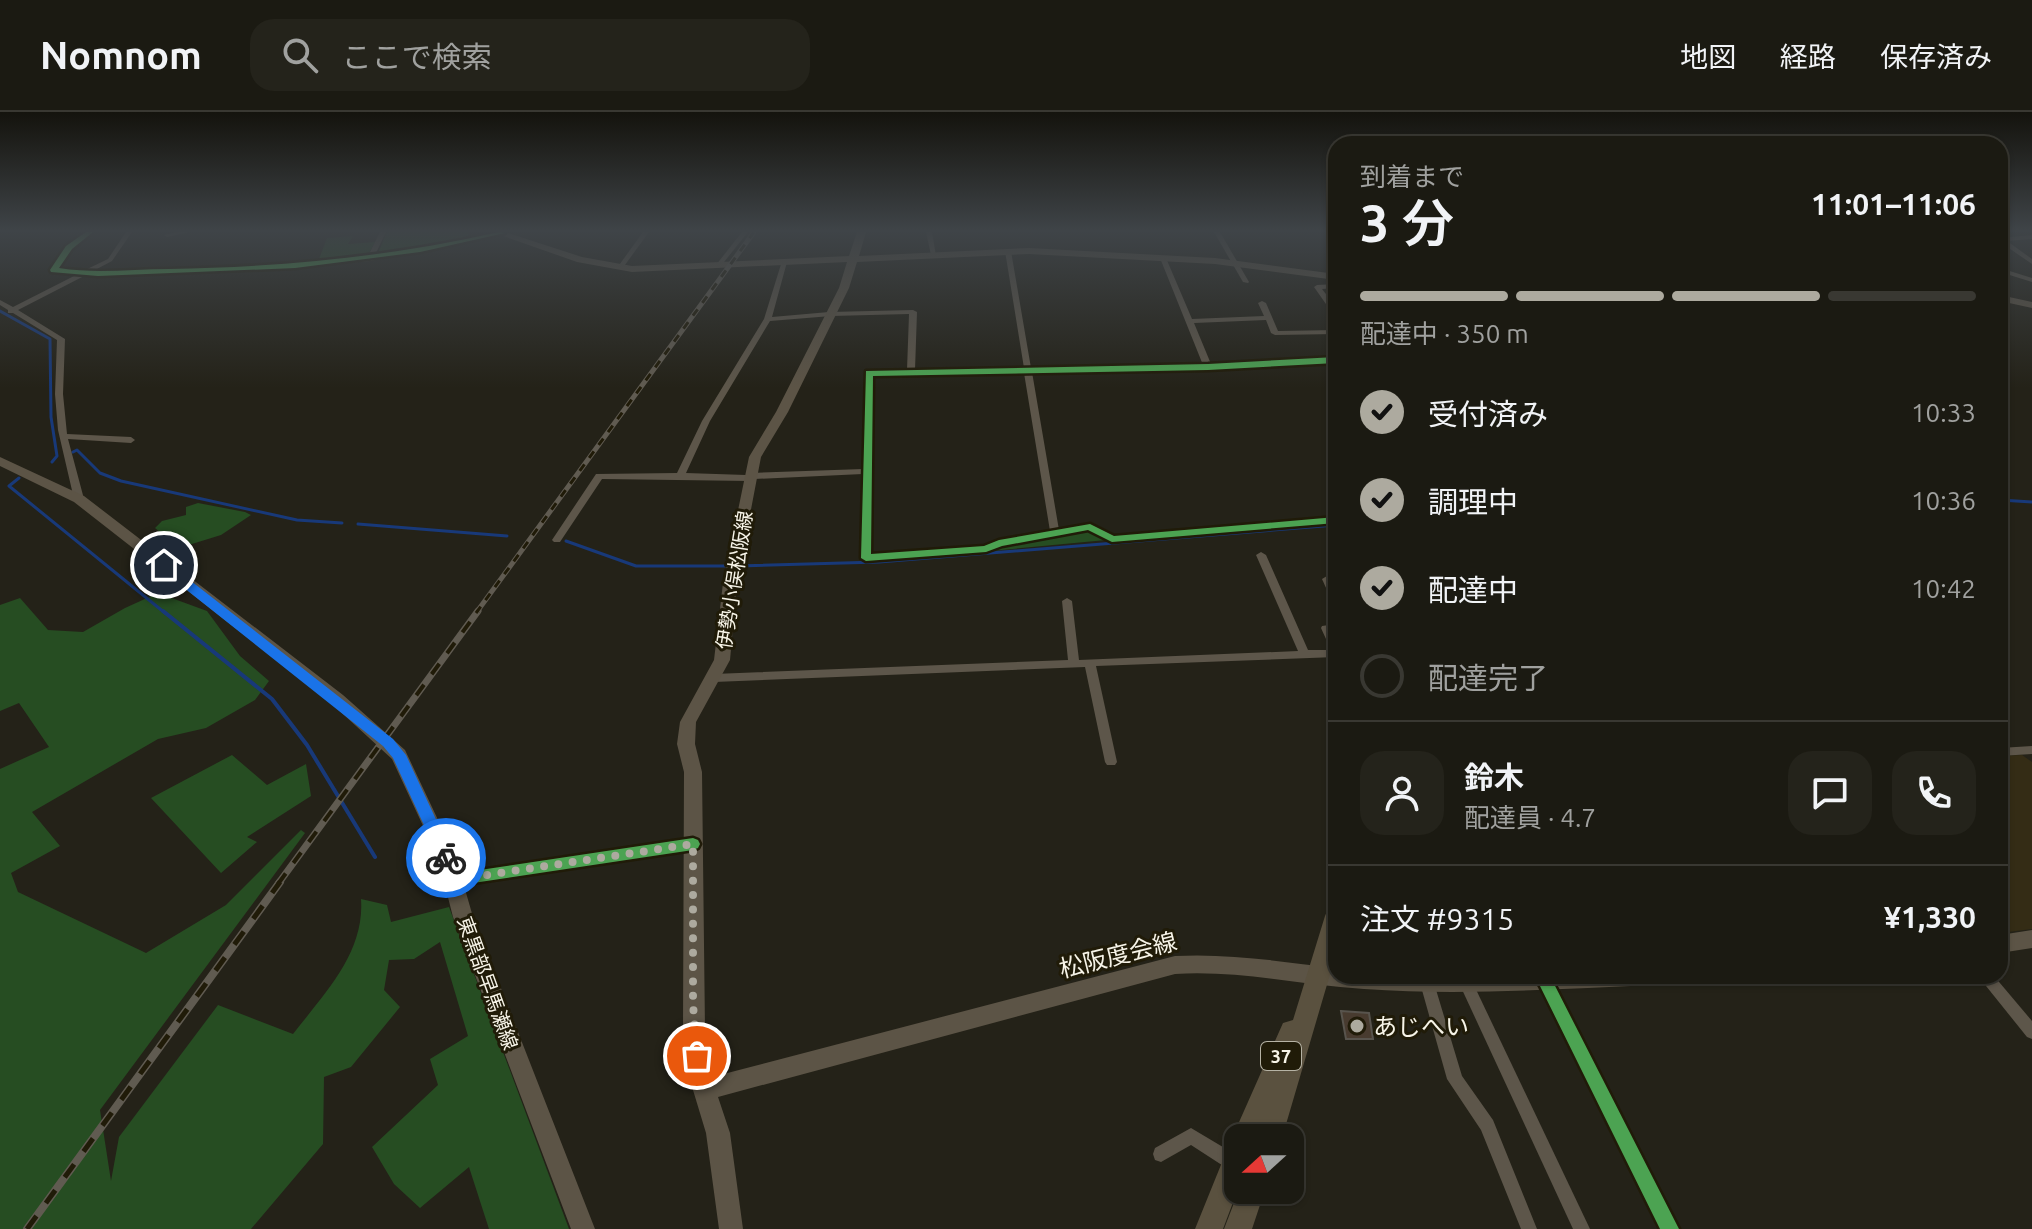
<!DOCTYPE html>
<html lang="ja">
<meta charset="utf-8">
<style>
:root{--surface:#1b1a12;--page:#24231b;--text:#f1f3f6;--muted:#a0a19f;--line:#393832;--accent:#adaa9f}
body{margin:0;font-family:Ubuntu,"Noto Sans JP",sans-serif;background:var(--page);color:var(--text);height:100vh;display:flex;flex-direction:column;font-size:30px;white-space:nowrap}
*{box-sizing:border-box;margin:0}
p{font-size:26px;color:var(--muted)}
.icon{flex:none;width:44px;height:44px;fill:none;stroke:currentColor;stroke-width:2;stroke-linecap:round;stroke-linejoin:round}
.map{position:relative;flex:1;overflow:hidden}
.sheet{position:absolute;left:1328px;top:24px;width:680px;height:848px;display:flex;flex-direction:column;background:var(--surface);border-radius:24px;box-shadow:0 2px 6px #0004,0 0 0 2px var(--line)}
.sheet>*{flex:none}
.needle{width:52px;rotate:249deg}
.buttons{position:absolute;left:1224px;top:1012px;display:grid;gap:16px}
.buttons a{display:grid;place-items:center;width:80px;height:80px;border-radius:16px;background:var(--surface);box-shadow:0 2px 6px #0004,0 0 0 2px var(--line);font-size:40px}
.pin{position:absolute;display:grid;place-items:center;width:68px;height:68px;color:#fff;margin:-34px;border:4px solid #fff;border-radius:50%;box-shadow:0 2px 8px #0007}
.courier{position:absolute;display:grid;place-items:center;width:80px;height:80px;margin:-40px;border:6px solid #1a73e8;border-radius:50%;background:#fff;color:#222;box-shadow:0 2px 10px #0007}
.summary em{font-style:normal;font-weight:600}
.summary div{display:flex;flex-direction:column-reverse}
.summary{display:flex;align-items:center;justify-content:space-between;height:136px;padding:0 32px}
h1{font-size:52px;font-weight:600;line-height:60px}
.bar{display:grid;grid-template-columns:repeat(4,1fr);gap:12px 8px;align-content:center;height:96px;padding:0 32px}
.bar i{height:10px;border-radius:6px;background:var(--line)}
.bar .active{background:var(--accent)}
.bar p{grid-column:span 4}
.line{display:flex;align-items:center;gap:20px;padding:0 32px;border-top:2px solid var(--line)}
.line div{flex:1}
.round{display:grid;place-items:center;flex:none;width:84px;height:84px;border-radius:24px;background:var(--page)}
ol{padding:0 32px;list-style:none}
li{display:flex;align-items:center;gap:24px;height:88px}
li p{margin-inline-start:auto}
li .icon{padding:8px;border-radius:50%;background:var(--accent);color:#111;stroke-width:4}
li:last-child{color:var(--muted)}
li i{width:44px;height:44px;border:4px solid var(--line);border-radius:50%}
header{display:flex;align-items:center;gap:48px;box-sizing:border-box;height:112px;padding:0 40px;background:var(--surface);border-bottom:2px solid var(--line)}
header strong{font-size:38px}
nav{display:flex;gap:44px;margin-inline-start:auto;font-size:28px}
.search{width:560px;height:72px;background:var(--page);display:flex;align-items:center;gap:20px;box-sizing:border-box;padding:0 28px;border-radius:24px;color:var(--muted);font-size:30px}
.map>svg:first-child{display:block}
.built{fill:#342c15}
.green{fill:#264d22}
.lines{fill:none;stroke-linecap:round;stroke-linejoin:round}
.stream-far1{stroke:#183979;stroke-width:3}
.stream{stroke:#183979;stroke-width:4}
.building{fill:#483b2f;stroke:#58544d;stroke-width:2}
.street{fill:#5d564a;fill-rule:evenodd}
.secondary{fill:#5c5446;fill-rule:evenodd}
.primary{fill:#5a513f;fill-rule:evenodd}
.rail-far2-casing{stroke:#605b51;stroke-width:5}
.rail-far1-casing{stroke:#605b51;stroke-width:7}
.rail-casing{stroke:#605b51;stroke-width:8}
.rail-far2{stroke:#201b08;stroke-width:3;stroke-dasharray:8;stroke-linecap:butt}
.rail-far1{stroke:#201b08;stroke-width:4;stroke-dasharray:13;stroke-linecap:butt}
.rail{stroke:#201b08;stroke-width:5;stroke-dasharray:16;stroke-linecap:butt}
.cycleway-casing{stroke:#201b08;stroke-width:5}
.cycleway{fill:#4ca352;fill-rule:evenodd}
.route{fill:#1a73e8}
.done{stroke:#adaa9f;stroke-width:8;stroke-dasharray:0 14.4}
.poi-dot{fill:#adaa9f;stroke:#201b08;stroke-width:3}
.labels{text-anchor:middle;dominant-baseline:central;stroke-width:6;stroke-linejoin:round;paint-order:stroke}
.shield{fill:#201b08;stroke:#b6b3a5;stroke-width:2}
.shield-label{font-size:18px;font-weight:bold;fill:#f7f4e8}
.street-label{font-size:20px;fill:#f7f4e8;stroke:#201b08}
.near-street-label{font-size:24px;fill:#f7f4e8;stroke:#201b08}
.near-poi-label{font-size:24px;fill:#f7f4e8;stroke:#201b08;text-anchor:start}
</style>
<header>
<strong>Nomnom</strong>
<div class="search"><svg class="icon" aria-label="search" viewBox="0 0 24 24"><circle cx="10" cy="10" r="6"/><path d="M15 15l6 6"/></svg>ここで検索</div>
<nav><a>地図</a><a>経路</a><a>保存済み</a></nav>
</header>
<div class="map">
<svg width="2032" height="1117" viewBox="0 0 2032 1117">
<rect width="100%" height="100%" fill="#242218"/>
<polygon class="built" points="2022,643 2032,650 2032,817 2000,821 2000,644"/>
<g class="green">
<polygon points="387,120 469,120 468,125 378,141"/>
<polygon points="353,124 348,132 375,130 369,141 319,147 327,126"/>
<polygon points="198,391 245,400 251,403 221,423 179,436 155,416 162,409 186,403 186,395"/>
<polygon points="1088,417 1106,428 991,439 1001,433"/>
<path d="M158,481L207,499L240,544L269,569L255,588L206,616L158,627L32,700L60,734L11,761L18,780L146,841L226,793L301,718L305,721L100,998L111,1069L119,1025L218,893L293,922C324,882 365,841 361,787L387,793L391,810L449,795L569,1117H489L469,1055L420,1096L394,1072L372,1035L438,973L430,947L468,924L440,830L414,847L389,848L384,878L400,895L351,955L324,965L323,1032L251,1117H0V657L49,635L19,591L0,599V493L20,486L48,518L83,520L125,496Z"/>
<polygon points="232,643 267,673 306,652 311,684 247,725 257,730 221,761 151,686"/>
</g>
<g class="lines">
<g class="stream-far1">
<polyline points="0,199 50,227 51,305 57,344 52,350"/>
<polyline points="73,340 77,338 100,361 121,369 297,408 342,411"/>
<polyline points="19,366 9,374 165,501"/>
<polyline points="2000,388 2032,390"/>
<polyline points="358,412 507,424"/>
<polyline points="566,429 636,454 728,454"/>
<polyline points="739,454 879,450 1336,413"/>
</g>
<polyline class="stream" points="163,499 272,587 307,633 375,745"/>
</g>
<polygon class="building" points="1341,899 1369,901 1373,927 1346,927"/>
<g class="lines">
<g class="street">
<polygon points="87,120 93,120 71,137 58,157 83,159 108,147 126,120 132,120 112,149 93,159 253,155 368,144 380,120 386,120 375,143 420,136 500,120 505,121 461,132 370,149 253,159 86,163 18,198 65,227 63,282 67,322 131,325 135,328 131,331 68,327 84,387 79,390 74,387 58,318 55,282 57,228 13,201 8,201 8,198 0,193 0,188 13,195 76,163 54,160 51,158 67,135"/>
<polygon points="177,120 190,120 167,125 164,123"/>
<polygon points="643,120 649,120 622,157 618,157 617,156"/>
<polygon points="742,120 748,120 720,155 716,155 716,153"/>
<polygon points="926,120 932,120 936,144 931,143"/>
<polygon points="1214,120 1220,120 1249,170 1248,171 1243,170"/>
<polygon points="2032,123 2032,127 2007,129 2032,147 2032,152 2000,130 2001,126"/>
<path d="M1008,137L1011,139L1031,256L1203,253L1160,146L1163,144L1166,146L1192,207L1264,204L1258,191L1262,189L1266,191L1278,219L1336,218V222L1275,223L1271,221L1266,208L1194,211L1211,252L1336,246V250L1208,257L1032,260L1059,418L1090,412L1114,424L1336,405V411L1112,430L1089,418L1002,433L986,440L866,449L861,446L863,362L754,367L750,369L602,367L560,430H554L552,428L596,362L677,361L702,309L764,207L782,149L787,150L772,205L829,200L913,198L917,200L915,258L1024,256L1005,139ZM909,202L907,258L869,259L865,261L863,357L750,361L746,363L686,361L710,309L770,209L831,204ZM1024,261L1050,419L999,428L984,434L871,443L872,361L873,359L872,357L873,263Z"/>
<polygon points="2000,156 2032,166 2032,170 2000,160"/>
<polygon points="1336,172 1336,176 1322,177 1336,195 1336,202 1333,202 1314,175 1317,173"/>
<polygon points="1261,440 1266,443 1308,538 1331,538 1321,516 1322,514 1336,512 1336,518 1333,519 1336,526 1336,545 1096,554 1117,650 1115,653 1107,653 1105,650 1085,555 714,570 708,566 714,562 1068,548 1062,489 1067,486 1072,489 1079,548 1298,539 1256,443"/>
<polygon points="1327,464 1331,465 1336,476 1336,490 1331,487 1322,467"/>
<polygon points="2032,634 2032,642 2000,644 2000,636"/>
<polygon points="693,727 698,728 699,732 698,736 693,737 453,773 448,772 446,768 448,764 453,763"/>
<polygon points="1978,864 1994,864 2032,909 2032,927 2027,925"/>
<polygon points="1427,865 1432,867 1434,871 1462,964 1493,1008 1537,1117 1521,1117 1481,1018 1447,967 1420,871 1422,867"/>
<polygon points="1466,865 1471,867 1590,1117 1573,1117 1459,871 1461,867"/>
<polygon points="1540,865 1550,865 1678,1117 1661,1117 1540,873 1538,869"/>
<polygon points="1191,1016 1238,1044 1238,1057 1234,1059 1228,1057 1191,1033 1161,1050 1155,1048 1153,1042 1155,1036"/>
</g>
<g class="secondary">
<path d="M492,120H505L582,145L632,154L849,144L857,120H866L859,144L1029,136L1215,146L1336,162V168L1215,152L1029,142L857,150L849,176L788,300L761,345L737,471L730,548L696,610L695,632L702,660L705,917L712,965L1175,844C1229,841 1282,850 1336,856V864H1662L1659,870L1652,873C1556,877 1460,884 1364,877C1300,873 1239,858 1175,862L718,985L730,1021L743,1117H719L706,1021L693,978L683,917L684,660L677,632L680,610L714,548L723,471L749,345L776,300L839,176L847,150L632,160L577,150Z"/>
<polygon points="2000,183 2032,190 2032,196 2000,189"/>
<polygon points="0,345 84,384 343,583 405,638 456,746 473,805 595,1117 571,1117 453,805 438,746 392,647 331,591 74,390 0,354"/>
<polygon points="2032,818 2032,836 2000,841 2000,823"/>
</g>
<g class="primary">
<polygon points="1336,795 1336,842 1282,1026 1238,1026 1238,1077 1223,1117 1195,1117 1229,1033 1234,1031 1232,1026 1283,911 1293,908 1325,804 1328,797"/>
<polygon points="1239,1078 1265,1078 1252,1117 1224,1117"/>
</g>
<g class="rail-far2-casing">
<polyline id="rail-far2" points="476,501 754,120"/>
</g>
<g class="rail-far1-casing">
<polyline id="rail-far1" points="278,772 478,499"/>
</g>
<g class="rail-casing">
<polyline id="rail" points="27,1117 280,770"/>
</g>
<use href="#rail-far2" class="rail-far2"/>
<use href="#rail-far1" class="rail-far1"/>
<use href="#rail" class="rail"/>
<g class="cycleway-casing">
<g id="cycleway">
<path d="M86,120H93L72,137L59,156C96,162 133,157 169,157C281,155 390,145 499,120L505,121L420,140L295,156L98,164L51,160L50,158L66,134Z"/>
<polygon points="1336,245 1336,251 1208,258 873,264 871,442 984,434 999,428 1090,412 1114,424 1336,405 1336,411 1112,430 1088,418 1002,434 986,440 866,449 861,446 866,259 1208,252"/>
<polygon points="693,726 698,728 700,732 698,736 693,738 453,774 448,772 446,768 448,764 453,762"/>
<polygon points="1540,864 1550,864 1679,1117 1660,1117 1540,874 1537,869"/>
</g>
</g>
<use href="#cycleway" class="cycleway"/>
</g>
<linearGradient id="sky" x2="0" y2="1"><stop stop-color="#14130d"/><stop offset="0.43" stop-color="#3f4448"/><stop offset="1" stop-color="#3f4448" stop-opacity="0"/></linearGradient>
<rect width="2032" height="276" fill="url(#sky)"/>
<polygon class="route" points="159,451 168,451 393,627 406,643 454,746 452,750 441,750 393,646 383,634 159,456"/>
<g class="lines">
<polyline class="done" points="446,746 453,768 693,732 693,892 697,944"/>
</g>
<circle class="poi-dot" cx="1357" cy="914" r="8"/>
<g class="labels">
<rect class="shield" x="1261" y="930" width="40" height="28" rx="6"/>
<g class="shield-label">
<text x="1281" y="944">37</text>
</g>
<g class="street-label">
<text transform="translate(734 468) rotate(-81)">伊勢小俣松阪線</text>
<text transform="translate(488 871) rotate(70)">東黒部早馬瀬線</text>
</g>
<g class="near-street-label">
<text transform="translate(1118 843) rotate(-14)">松阪度会線</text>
</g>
<g class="near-poi-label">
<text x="1373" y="914">あじへい</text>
</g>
</g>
</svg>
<div class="buttons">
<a><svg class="needle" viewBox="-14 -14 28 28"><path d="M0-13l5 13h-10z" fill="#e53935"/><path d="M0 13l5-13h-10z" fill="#a0a19f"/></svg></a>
</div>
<div class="pin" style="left:697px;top:944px;background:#ea580c"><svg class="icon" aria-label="bag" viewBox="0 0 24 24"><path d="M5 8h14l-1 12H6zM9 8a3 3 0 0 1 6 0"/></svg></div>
<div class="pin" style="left:164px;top:453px;background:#1f2937"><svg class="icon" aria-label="home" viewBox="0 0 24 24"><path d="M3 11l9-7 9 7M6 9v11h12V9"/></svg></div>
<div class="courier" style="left:446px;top:746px"><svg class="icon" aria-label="bike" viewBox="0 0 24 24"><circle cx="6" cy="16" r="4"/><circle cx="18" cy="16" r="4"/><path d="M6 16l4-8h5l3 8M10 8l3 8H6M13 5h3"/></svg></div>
<section class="sheet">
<div class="summary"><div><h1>3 分</h1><p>到着まで</p></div><em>11:01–11:06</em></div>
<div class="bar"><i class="active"></i><i class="active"></i><i class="active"></i><i></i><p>配達中 · 350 m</p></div>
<ol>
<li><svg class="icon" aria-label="check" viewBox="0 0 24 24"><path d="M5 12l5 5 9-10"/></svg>受付済み<p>10:33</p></li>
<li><svg class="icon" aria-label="check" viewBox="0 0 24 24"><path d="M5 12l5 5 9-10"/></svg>調理中<p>10:36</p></li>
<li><svg class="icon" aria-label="check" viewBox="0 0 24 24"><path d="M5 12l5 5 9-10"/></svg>配達中<p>10:42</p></li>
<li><i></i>配達完了</li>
</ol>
<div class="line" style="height:144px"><a class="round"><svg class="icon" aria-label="person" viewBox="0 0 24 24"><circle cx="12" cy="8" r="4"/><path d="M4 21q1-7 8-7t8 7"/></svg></a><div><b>鈴木</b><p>配達員 · 4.7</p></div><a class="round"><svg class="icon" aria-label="chat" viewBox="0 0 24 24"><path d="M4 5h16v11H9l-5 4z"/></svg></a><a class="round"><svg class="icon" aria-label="phone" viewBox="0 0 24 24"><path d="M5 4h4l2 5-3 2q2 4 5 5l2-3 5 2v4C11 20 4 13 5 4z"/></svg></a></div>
<div class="line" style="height:104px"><div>注文 #9315</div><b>¥1,330</b></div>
</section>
</div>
